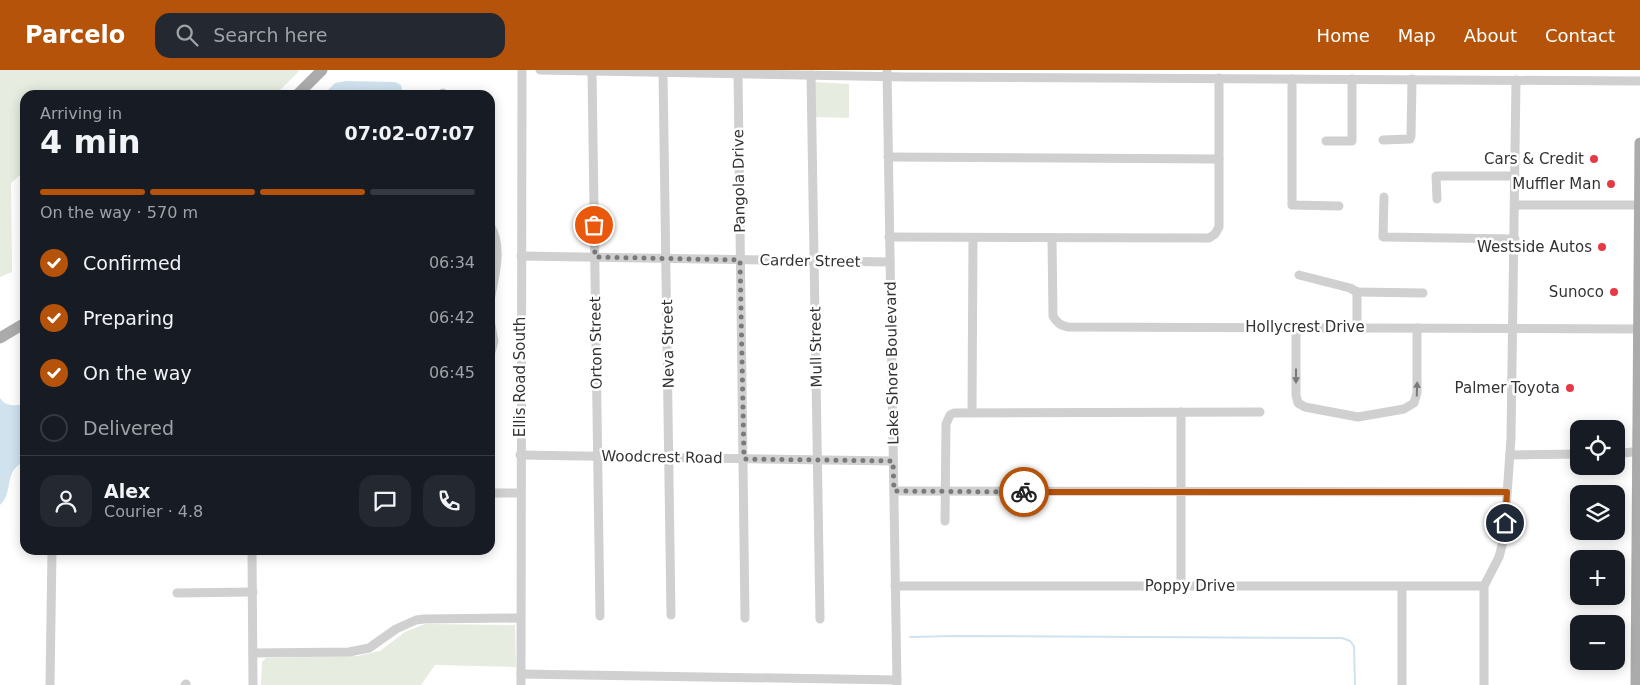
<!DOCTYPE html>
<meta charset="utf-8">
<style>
:root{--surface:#171b24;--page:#242831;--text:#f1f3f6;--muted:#9ea1a6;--line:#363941;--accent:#b45309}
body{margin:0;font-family:"DejaVu Sans",sans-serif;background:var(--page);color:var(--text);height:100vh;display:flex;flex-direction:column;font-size:19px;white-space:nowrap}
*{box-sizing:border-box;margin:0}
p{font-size:16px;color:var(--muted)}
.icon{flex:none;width:28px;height:28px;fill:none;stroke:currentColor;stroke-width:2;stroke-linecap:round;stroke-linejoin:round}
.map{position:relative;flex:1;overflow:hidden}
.panel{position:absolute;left:20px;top:20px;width:475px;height:465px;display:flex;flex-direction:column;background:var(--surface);border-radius:15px;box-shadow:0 2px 12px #0003}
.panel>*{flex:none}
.fabs{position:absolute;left:1570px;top:350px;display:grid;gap:10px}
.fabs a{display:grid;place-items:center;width:55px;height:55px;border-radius:10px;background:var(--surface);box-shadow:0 2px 12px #0003;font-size:25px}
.pin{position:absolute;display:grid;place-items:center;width:42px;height:42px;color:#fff;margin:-21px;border:2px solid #fff;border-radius:50%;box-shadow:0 1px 5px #0007}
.courier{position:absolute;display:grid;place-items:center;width:50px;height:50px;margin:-25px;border:4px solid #b45309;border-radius:50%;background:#fff;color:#222;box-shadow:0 1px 6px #0007}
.summary em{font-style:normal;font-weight:700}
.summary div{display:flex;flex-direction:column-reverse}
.summary{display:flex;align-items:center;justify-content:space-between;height:85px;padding:0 20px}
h1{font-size:32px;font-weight:700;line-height:38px}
.bar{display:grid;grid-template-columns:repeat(4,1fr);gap:8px 5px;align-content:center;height:60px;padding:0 20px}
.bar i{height:6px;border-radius:4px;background:var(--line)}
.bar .on{background:var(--accent)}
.bar p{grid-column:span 4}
.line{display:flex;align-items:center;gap:12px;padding:0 20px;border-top:1px solid var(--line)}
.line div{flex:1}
.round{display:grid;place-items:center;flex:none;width:52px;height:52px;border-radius:15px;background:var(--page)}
ol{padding:0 20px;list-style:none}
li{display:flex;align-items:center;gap:15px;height:55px}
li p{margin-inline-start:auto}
li .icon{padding:5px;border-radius:50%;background:var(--accent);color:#fff;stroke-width:4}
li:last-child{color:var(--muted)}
li i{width:28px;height:28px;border:2px solid var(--line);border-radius:50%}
header{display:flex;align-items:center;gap:30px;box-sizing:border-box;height:70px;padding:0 25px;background:var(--accent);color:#fff}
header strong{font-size:24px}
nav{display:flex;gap:28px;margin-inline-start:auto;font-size:18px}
.search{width:350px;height:45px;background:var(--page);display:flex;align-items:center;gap:12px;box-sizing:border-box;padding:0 18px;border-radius:15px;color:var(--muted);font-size:19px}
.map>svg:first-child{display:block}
.green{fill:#e6ecdf}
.water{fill:#cfe2ee}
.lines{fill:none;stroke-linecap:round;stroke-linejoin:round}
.stream{stroke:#cfe2ee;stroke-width:2}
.minor{stroke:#d0d0d0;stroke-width:9}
.major{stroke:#ababab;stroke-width:11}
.oneway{fill:#7a7a7a}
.done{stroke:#7a7a7a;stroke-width:5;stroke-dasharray:0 9}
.route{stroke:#b45309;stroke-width:6}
.poi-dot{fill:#e63946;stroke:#fff;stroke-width:2}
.labels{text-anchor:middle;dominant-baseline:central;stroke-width:5;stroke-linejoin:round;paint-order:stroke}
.poi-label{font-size:15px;fill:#333;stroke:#fff;text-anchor:end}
.street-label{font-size:15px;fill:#333;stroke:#fff}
</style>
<header>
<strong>Parcelo</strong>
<div class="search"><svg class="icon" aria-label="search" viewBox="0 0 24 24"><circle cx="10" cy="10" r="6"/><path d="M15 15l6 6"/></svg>Search here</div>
<nav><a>Home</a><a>Map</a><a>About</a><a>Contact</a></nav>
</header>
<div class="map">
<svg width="1640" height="615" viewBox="0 0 1640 615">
<rect width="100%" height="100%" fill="#fff"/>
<g class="green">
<polygon points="0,0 297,0 299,1 275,25 25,25 25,106 19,106 11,113 12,202 0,207"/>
<polygon points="814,12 849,14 849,48 814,47"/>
<polygon points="425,554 515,555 516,597 435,595 421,615 261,615 262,592 266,588 358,586 380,581 405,562"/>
</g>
<g class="water">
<polygon points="346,11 395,12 401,15 403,25 323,25 335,13"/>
<path d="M0,328C5,337 15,335 25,335V391C2,402 15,420 0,435Z"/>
</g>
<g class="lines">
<polyline class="stream" points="910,567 955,566 1342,568 1350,571 1354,576 1355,615"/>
<g class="minor">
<polyline points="540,0 906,7 1640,11"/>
<polyline points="887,0 897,615"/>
<polyline points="592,1 600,546"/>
<polyline points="663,2 671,545"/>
<polyline points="738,3 745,548"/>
<polyline points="811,5 820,549"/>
<polyline points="1292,9 1292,135 1339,136"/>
<polyline points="443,23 443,25"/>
<polyline points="1383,70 1410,69 1411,66 1412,9"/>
<polyline points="1326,71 1352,71 1352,9"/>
<polyline points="888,87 1219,89"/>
<polyline points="1384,127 1383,167 1515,169"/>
<polyline points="1437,129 1436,106 1515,106"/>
<polyline points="1515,135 1640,135"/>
<path d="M490,155C504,179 494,206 490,231"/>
<polyline points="889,167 1209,168 1215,164 1219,157 1219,8"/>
<path d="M1052,168L1053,246C1057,253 1060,255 1068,257L1638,259"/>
<polyline points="521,186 890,192"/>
<polyline points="1299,205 1350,218 1357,222"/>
<polyline points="1357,222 1423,223"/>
<polyline points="490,250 494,271 490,285"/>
<polyline points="1296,257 1296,325 1298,333 1305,337 1358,347 1404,339 1414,333 1417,323 1417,258"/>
<polyline points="1357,257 1357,222"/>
<polyline points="972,342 973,168"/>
<polyline points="1616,384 1640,381"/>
<polyline points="520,385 893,391"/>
<polyline points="1510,385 1579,384"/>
<polyline points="894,421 1507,422"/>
<polyline points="490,423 520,423"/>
<polyline points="945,451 946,354 950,345 954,343 1260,342"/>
<polyline points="252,480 253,615"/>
<polyline points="895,516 1484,516"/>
<polyline points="1181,516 1181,342"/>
<polyline points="177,523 253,522"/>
<polyline points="253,583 349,582 369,578 396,559 416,550 424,549 520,548"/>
<polyline points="521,604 897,610"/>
<polyline points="50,615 52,480"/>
<polyline points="185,615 186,614"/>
<polyline points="521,615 522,0"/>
<polyline points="1402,615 1402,517"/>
<polyline points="1484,615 1484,516 1499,487 1504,468 1511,368 1516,10"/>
</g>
<g class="major">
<polyline points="297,25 322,0"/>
<polyline points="0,268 25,253"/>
<polyline points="1636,615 1640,73"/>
</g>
</g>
<defs><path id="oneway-solid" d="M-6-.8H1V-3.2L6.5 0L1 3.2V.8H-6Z" transform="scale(1.25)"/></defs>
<g class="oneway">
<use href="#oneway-solid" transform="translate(1296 306) rotate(90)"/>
<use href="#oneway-solid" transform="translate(1417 319) rotate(-88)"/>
</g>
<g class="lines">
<polyline class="done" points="594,155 595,187 740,190 744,389 893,391 894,421 1024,422"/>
<polyline class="route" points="1024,422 1507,422 1505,453"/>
</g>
<g class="poi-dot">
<circle cx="1594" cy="89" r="5"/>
<circle cx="1611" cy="114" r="5"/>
<circle cx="1602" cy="177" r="5"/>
<circle cx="1614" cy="222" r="5"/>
<circle cx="1570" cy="318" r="5"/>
</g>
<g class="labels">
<g class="poi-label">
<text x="1584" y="89">Cars &amp; Credit</text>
<text x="1601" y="114">Muffler Man</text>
<text x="1592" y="177">Westside Autos</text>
<text x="1604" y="222">Sunoco</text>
<text x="1560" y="318">Palmer Toyota</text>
</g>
<g class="street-label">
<text transform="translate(739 111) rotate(-91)">Pangola Drive</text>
<text transform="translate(810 191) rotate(1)">Carder Street</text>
<text x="1305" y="257">Hollycrest Drive</text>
<text transform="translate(596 273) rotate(-91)">Orton Street</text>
<text transform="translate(668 274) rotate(-91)">Neva Street</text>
<text transform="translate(816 277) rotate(-91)">Mull Street</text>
<text transform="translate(892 293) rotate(-91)">Lake Shore Boulevard</text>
<text transform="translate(520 307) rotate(-90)">Ellis Road South</text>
<text transform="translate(662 387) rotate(1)">Woodcrest Road</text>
<text x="1190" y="516">Poppy Drive</text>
</g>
</g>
</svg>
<div class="fabs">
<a><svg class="icon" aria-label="locate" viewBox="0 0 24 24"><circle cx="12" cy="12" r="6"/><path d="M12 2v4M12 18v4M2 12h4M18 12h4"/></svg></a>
<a><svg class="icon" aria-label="layers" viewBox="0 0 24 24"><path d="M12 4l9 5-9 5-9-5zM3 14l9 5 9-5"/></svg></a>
<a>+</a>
<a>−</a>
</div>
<div class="pin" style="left:594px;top:155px;background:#ea580c"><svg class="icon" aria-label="bag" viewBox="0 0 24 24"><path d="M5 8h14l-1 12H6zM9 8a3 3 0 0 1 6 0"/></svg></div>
<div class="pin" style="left:1505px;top:453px;background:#1f2937"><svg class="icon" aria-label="home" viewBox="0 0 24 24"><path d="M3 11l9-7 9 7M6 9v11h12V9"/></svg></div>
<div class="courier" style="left:1024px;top:422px"><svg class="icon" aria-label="bike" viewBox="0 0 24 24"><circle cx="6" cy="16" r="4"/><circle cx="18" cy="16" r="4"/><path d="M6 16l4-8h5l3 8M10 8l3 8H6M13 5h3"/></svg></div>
<section class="panel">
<div class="summary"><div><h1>4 min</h1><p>Arriving in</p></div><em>07:02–07:07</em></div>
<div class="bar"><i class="on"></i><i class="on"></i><i class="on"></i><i></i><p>On the way · 570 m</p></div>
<ol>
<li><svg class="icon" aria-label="check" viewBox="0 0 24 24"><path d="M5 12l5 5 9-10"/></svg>Confirmed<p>06:34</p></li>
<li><svg class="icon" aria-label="check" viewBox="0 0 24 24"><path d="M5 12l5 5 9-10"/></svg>Preparing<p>06:42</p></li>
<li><svg class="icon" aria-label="check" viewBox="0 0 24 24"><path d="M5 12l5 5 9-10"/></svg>On the way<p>06:45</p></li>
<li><i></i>Delivered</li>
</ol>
<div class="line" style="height:90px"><a class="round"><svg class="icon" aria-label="person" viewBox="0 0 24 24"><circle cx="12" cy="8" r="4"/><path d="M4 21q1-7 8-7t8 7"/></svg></a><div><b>Alex</b><p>Courier · 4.8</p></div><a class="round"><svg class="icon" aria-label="chat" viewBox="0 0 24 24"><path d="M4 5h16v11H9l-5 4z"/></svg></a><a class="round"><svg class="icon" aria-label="phone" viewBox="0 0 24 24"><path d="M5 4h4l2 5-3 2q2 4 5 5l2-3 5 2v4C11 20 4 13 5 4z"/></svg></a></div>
</section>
</div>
